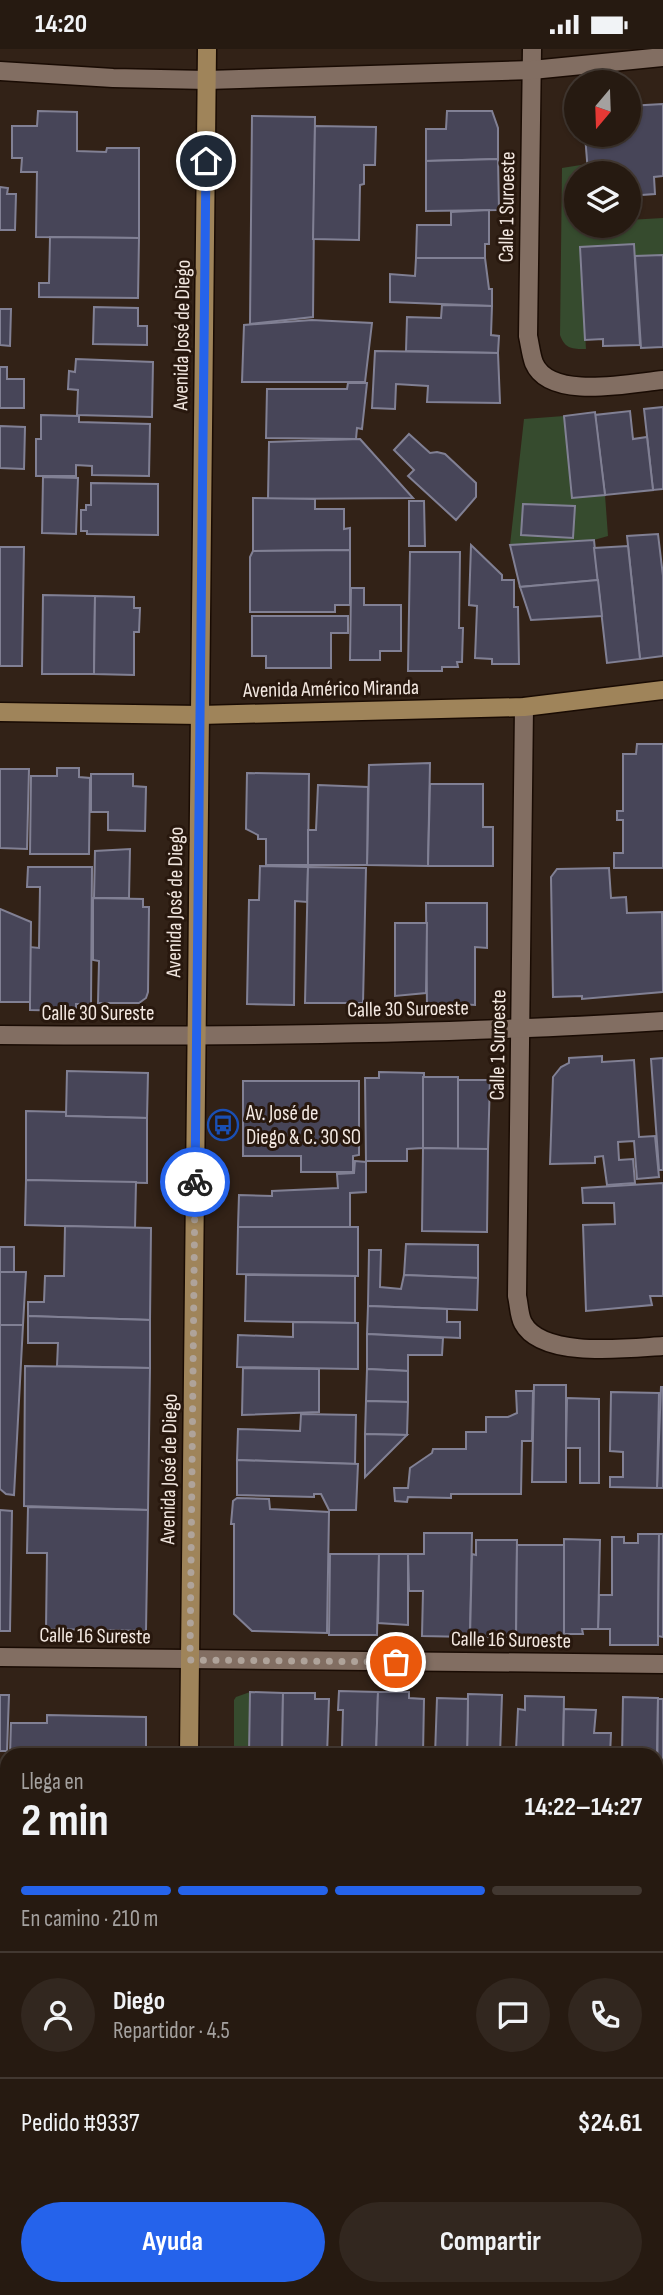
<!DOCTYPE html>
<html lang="es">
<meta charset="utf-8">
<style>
:root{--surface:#261a11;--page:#32271f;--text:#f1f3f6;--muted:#a4a19f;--line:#423831;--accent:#2563eb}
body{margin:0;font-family:"Sofia Sans Condensed",sans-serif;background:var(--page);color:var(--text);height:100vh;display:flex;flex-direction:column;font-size:26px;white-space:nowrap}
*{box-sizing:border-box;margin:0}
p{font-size:23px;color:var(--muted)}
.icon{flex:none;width:38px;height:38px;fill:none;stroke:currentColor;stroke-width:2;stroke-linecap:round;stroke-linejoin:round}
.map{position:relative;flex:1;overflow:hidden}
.sheet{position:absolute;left:0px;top:1699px;width:663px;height:548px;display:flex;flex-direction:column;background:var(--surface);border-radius:21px 21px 0 0;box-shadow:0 2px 5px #0004,0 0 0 2px var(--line)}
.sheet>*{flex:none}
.needle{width:46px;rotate:199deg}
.buttons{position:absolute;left:564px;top:21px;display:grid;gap:14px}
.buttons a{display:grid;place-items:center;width:77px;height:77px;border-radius:50%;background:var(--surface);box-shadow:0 2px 5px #0004,0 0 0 2px var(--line);font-size:35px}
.pin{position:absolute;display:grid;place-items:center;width:60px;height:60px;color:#fff;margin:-30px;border:4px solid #fff;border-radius:50%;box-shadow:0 2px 7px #0007}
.courier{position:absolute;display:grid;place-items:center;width:70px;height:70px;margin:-35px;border:5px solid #2563eb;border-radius:50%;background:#fff;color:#222;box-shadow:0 2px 9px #0007}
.headline em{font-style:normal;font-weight:700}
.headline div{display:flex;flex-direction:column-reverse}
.headline{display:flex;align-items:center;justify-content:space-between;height:119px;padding:0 21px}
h1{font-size:46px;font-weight:700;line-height:52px}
.bar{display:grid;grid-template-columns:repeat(4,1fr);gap:10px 7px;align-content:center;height:84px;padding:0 21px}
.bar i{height:9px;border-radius:5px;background:var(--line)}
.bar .current{background:var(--accent)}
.bar p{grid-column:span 4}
.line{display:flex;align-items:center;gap:18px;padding:0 21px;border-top:2px solid var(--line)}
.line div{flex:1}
.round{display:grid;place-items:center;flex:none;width:74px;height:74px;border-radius:37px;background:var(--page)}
.action{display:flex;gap:14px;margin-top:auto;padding:14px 21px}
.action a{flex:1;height:80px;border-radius:42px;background:var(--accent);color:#fff;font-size:28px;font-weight:700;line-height:80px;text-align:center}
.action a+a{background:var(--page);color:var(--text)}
.status{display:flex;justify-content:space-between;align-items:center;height:49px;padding:0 35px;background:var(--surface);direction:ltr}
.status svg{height:19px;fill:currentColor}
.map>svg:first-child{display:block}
.green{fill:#364b2e}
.building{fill:#474558;stroke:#818094;stroke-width:2}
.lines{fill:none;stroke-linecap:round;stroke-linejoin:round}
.street-casing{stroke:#190b03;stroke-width:21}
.secondary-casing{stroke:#190b03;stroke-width:21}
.street{stroke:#826e62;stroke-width:18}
.secondary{stroke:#9f845a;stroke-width:18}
.done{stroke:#afa39a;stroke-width:7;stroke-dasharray:0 12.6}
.route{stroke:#2563eb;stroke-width:9}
.labels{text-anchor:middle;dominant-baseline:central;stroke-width:6;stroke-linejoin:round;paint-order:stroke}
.street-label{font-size:21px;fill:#f3e8e1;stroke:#28180e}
.poi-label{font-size:21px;fill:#f3e8e1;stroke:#28180e;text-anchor:start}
</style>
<div class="status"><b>14:20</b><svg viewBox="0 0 49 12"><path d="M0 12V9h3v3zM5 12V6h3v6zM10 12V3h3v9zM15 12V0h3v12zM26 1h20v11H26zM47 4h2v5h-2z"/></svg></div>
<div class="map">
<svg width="663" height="2246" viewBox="0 0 663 2246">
<rect width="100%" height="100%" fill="#322217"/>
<g class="green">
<path d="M587,115L588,124H576V177H628V171L663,169V206L635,207L634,195L580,198L586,300C572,300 565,300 560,286L562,119Z"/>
<polygon points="564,367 572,449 605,446 608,487 594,491 510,496 524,370"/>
<polygon points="250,1643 249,1706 234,1706 234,1651 236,1648"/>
</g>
<g class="building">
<polygon points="663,55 663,127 654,128 655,145 628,147 628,124 588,124 585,86 628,86 628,57"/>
<polygon points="38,62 77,63 77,102 106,103 107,99 139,99 139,189 36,188 37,123 21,123 22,109 12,109 12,77 37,77"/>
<polygon points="447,62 492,62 498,79 498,110 426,112 426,80 446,80"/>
<polygon points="252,67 315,68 313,268 250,275"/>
<polygon points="315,77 376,78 375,116 364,116 364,135 360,136 359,191 313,190"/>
<polygon points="498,110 499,161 426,162 426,112"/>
<polygon points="0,138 8,139 7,145 16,145 15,181 0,181"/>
<polygon points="489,161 489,195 485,195 485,209 416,209 417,176 451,176 451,163"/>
<polygon points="50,188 139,189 138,249 39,248 39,234 49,234"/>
<polygon points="634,195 640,296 603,297 603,290 585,291 580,198"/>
<polygon points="663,206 663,298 641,299 635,207"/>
<polygon points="416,209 485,209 489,240 492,240 492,257 390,253 390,225 415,227"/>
<polygon points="442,256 492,257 491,286 499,287 498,304 406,302 407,268 441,269"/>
<polygon points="94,258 138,259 138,277 147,277 147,296 93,295"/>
<polygon points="0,260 11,260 10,297 0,296"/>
<polygon points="312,271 372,274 365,333 242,333 244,276"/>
<polygon points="375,302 498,304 500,354 427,353 428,337 396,335 395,360 372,359"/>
<polygon points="76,310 153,313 152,368 77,366 78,341 68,340 69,322 75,323"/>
<polygon points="0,318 7,318 7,330 24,330 24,359 0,359"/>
<polygon points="348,334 367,334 362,380 357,379 356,390 266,389 267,340 347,340"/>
<polygon points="663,358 663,440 653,441 644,360"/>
<polygon points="630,362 633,390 647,388 653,441 605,446 595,366"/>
<polygon points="595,363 605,446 572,449 564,367"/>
<polygon points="41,366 79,367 79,373 150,375 149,427 92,426 92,417 76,416 76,427 36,427 36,390 41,390"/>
<polygon points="0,377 25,378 24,420 0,419"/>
<polygon points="409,385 430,404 437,403 445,405 476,434 476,448 456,471 408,427 414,421 394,401"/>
<polygon points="360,390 413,449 268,450 269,393"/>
<polygon points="43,428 78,429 76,485 42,484"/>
<polygon points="91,434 158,435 158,486 87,485 87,482 81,482 81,461 86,461 86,456 91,456"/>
<polygon points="253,449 315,450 315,460 344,460 344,480 350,479 350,501 253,502"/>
<polygon points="409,452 424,452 425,497 409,497"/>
<polygon points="523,455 575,457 573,489 521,486"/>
<polygon points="658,485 663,527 663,607 640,610 627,487"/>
<polygon points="594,491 598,531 520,538 510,496"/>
<polygon points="471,496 502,526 502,531 514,531 514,558 518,558 519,615 492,615 492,610 475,609 477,557 469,556"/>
<polygon points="628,497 640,610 607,614 594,499"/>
<polygon points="0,498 24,498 22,617 0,617"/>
<polygon points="350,501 350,556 335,556 335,563 250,563 250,508 253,502"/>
<polygon points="410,503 460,503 459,579 463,579 462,613 457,613 458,618 442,618 442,622 408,622"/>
<polygon points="598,531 602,567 531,571 520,538"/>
<polygon points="351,539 364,539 364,556 401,556 401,602 380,602 380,611 350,611"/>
<polygon points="43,546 95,547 94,625 42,625"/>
<polygon points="95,547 134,548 134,559 140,559 139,583 134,583 134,626 94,625"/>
<polygon points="252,567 348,567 348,584 331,584 331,619 266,619 266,607 252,607"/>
<polygon points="637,695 663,695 663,819 614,819 614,804 623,804 623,771 617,771 617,762 623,762 623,705 636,705"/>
<polygon points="430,714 428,817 367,816 369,716"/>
<polygon points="57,719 79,719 79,728 90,729 89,805 30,805 31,727 57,727"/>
<polygon points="0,720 29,720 27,800 0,799"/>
<polygon points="247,724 309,725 308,816 266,816 266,790 258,790 258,786 246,780"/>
<polygon points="91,725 133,725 133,737 146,738 145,782 108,781 108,763 91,763"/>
<polygon points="430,735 483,735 483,778 493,778 493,817 428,817"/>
<polygon points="318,736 368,738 367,816 308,816 308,781 316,781"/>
<polygon points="130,800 129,849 94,849 95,802"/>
<polygon points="260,817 308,818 307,853 295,852 294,956 247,955 249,851 259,851"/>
<polygon points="28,818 92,818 91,955 76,955 76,962 30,961 30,898 39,899 40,838 27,838"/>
<polygon points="308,818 366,819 363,954 305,954"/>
<polygon points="609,819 611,849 626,848 627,864 662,863 663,943 582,950 582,947 553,948 551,828 557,820"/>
<polygon points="93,849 143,850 143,858 149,858 148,943 146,949 139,954 98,954 99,912 93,911"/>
<polygon points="426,854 487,854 487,899 475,898 475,956 459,955 459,961 427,961"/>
<polygon points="0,860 31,873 30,953 0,953"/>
<polygon points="395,874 427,874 426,944 395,947"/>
<polygon points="602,1007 602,1013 634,1011 639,1088 655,1087 659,1128 637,1130 634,1092 618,1093 619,1111 633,1110 635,1134 607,1136 603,1107 595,1108 595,1114 550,1115 553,1028 561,1018 569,1014 569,1009"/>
<polygon points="663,1009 663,1121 659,1121 651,1010"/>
<polygon points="67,1022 148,1024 147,1069 66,1067"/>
<polygon points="379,1023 424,1024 423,1099 407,1100 407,1112 366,1112 365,1029 379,1029"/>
<polygon points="423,1028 458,1028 458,1100 423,1099"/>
<polygon points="458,1031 490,1031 488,1100 458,1100"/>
<polygon points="243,1032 359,1032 359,1106 353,1107 353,1123 301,1123 301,1107 243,1107"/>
<polygon points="26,1062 66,1063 66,1067 147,1069 147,1134 26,1131"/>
<polygon points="423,1099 488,1100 487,1183 422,1182"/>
<polygon points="355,1112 366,1113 366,1143 350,1144 350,1178 238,1178 239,1146 272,1147 272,1142 338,1139 337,1125 354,1124"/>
<polygon points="26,1131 136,1133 135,1179 25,1176"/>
<polygon points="663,1134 663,1247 650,1247 652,1256 586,1262 583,1176 615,1175 614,1154 583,1154 582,1139"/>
<polygon points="65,1177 151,1179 150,1271 28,1267 28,1253 44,1253 45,1227 64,1227"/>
<polygon points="238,1178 358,1178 358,1227 237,1225"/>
<polygon points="406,1195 478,1196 478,1229 404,1226"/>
<rect x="0" y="1198" width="14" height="25"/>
<polygon points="369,1201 381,1201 380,1238 401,1240 404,1226 478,1229 477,1261 368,1257"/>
<polygon points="0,1223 26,1223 23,1276 0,1276"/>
<polygon points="246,1226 355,1227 355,1274 245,1272"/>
<polygon points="368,1257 447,1260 447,1273 460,1273 460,1289 367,1285"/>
<polygon points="28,1267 150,1271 150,1319 57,1317 58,1294 28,1294"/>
<polygon points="293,1273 358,1274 358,1320 237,1318 238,1286 293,1288"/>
<polygon points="0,1276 23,1276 14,1446 6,1445 0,1440"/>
<polygon points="367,1285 443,1289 442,1306 408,1306 408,1322 367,1320"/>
<polygon points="25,1317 150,1319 148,1461 24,1457"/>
<polygon points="243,1319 319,1320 319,1363 242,1366"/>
<polygon points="367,1320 408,1322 408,1353 366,1352"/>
<polygon points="534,1336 566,1336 566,1433 532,1433"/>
<polygon points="661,1338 663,1338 663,1439 657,1439"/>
<polygon points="516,1342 533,1342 532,1392 522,1392 521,1445 451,1445 451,1449 408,1448 407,1453 395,1452 394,1439 408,1439 410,1419 432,1404 433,1400 466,1400 466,1383 486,1383 486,1368 508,1368 517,1364"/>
<polygon points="611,1343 659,1344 657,1439 610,1438 610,1428 623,1428 623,1403 610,1402"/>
<polygon points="567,1349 599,1350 599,1434 580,1434 580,1399 566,1399"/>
<polygon points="366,1352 408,1353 407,1386 365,1385"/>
<polygon points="301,1365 356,1366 355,1415 237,1411 238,1380 300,1382"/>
<polygon points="365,1385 407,1386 365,1428"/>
<polygon points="237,1411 358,1415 356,1461 329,1461 321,1445 314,1445 314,1448 237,1446"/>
<polygon points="237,1449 269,1450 270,1460 329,1463 327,1584 252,1582 234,1565 234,1475 231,1475 233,1452"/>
<polygon points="28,1458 148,1461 146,1582 46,1580 47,1504 27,1504"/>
<polygon points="0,1461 12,1462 10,1582 0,1582"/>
<polygon points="424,1484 472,1484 470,1588 422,1587 423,1542 409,1542 408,1505 424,1505"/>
<polygon points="638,1485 659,1485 658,1596 610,1596 610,1580 598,1580 599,1546 612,1546 612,1488 624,1488 624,1494 638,1494"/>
<polygon points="659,1485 663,1485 663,1588 658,1587"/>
<polygon points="564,1490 600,1491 598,1580 582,1580 583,1585 564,1585"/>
<polygon points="476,1491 517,1491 516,1588 470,1588 472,1505 476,1506"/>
<polygon points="517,1496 564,1496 564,1593 516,1592"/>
<polygon points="330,1505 379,1505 377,1586 329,1586"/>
<polygon points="379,1505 408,1505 408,1576 378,1574"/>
<polygon points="339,1642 378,1643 376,1706 329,1706 329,1698 342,1698 343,1661 338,1661"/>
<polygon points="250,1643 283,1644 282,1706 249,1706"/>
<polygon points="378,1643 409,1643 409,1649 424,1650 423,1706 376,1706"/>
<polygon points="283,1644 315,1644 315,1650 329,1650 327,1706 282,1706"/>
<polygon points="468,1645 502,1646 500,1706 467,1706"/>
<polygon points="0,1646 9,1646 7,1702 0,1702"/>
<polygon points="525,1647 564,1648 563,1706 530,1706 530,1702 516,1701 518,1660 525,1661"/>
<polygon points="623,1648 658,1649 656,1763 656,1706 622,1706"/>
<polygon points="437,1649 468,1650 467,1706 435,1706"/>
<polygon points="658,1650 663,1650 663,1745 657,1745"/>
<polygon points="564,1660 596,1661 594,1684 611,1684 610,1706 563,1706"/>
<polygon points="47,1666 146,1668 146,1706 10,1706 11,1674 47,1674"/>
<rect x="0" y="1769" width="7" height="30"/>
<polygon points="660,1812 663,1812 663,1904 656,1903 656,1813"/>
<rect x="656" y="1961" width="7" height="83"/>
<rect x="656" y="2046" width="7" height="33"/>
<rect x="656" y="2117" width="7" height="98"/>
<rect x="0" y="2143" width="7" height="29"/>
<rect x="22" y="2240" width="109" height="6"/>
<rect x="228" y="2240" width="124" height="6"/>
<polygon points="377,2240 476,2240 476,2246 377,2244"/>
</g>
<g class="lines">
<g class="street-casing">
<g id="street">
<path d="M532,0L528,287C530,296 531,306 534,314C550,352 631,334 663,331"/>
<polyline points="0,22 113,29 207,31 532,21 663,8"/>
<path d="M524,658L517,1247C519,1255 519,1267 523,1274C542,1310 629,1299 663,1297"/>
<path d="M0,986C221,988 442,986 663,972"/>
<polyline points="0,1608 663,1615"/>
<polyline points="656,1926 663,1926"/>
<polyline points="656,2236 663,2236"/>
<polyline points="507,2246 507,2240"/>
</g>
</g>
<g class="secondary-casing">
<g id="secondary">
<polyline points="0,663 200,666 524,658 663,641"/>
<polyline points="189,1706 207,0"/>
<polyline points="184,2246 184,2240"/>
</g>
</g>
<use href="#street" class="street"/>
<use href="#secondary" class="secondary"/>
</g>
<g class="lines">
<polyline class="done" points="195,1133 190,1611 396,1613"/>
<polyline class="route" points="195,1133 206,112"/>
</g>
<defs>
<g id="bus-ring" transform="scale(1.575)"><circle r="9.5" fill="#28180e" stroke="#1a4fb4" stroke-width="1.5"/><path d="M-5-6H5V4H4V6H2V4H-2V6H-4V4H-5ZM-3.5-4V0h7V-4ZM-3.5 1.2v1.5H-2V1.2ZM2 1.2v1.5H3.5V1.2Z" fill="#1a4fb4"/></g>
</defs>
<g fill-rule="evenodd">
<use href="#bus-ring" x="223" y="1076"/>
</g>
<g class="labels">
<g class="street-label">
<text transform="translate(507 158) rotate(-89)">Calle 1 Suroeste</text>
<text transform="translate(182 286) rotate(-89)">Avenida José de Diego</text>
<text transform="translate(331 640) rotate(-1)">Avenida Américo Miranda</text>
<text transform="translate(175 853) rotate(-89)">Avenida José de Diego</text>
<text transform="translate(408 960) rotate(-1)">Calle 30 Suroeste</text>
<text x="98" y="964">Calle 30 Sureste</text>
<text transform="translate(498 996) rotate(-89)">Calle 1 Suroeste</text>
<text transform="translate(169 1420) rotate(-89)">Avenida José de Diego</text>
<text transform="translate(95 1587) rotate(1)">Calle 16 Sureste</text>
<text transform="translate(511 1591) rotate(1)">Calle 16 Suroeste</text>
</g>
<g class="poi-label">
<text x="246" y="1064">Av. José de<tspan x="246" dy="24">Diego &amp; C. 30 SO</tspan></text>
</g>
</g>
</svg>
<div class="buttons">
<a><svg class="needle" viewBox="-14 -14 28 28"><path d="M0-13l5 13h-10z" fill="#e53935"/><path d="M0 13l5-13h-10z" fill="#a4a19f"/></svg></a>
<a><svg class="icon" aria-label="layers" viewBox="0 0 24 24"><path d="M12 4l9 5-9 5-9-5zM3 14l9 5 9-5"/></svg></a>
</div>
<div class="pin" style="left:396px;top:1613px;background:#ea580c"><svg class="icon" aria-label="bag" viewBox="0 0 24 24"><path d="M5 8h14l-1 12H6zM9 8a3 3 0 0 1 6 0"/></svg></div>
<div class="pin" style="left:206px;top:112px;background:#1f2937"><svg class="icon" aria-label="home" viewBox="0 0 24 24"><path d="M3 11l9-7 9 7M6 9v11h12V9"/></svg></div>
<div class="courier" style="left:195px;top:1133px"><svg class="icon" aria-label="bike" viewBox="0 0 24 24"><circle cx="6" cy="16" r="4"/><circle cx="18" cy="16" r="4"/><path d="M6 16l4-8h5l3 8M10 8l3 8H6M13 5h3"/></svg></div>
<section class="sheet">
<div class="headline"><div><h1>2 min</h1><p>Llega en</p></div><em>14:22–14:27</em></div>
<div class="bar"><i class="current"></i><i class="current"></i><i class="current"></i><i></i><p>En camino · 210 m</p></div>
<div class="line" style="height:126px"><a class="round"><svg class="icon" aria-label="person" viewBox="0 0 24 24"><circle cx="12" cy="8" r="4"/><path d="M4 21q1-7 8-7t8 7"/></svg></a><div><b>Diego</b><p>Repartidor · 4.5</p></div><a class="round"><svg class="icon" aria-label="chat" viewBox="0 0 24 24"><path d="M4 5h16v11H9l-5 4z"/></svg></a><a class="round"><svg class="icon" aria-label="phone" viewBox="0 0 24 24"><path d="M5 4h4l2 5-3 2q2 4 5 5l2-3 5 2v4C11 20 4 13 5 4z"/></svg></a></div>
<div class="line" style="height:91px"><div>Pedido #9337</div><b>$24.61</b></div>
<div class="action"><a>Ayuda</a><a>Compartir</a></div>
</section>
</div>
